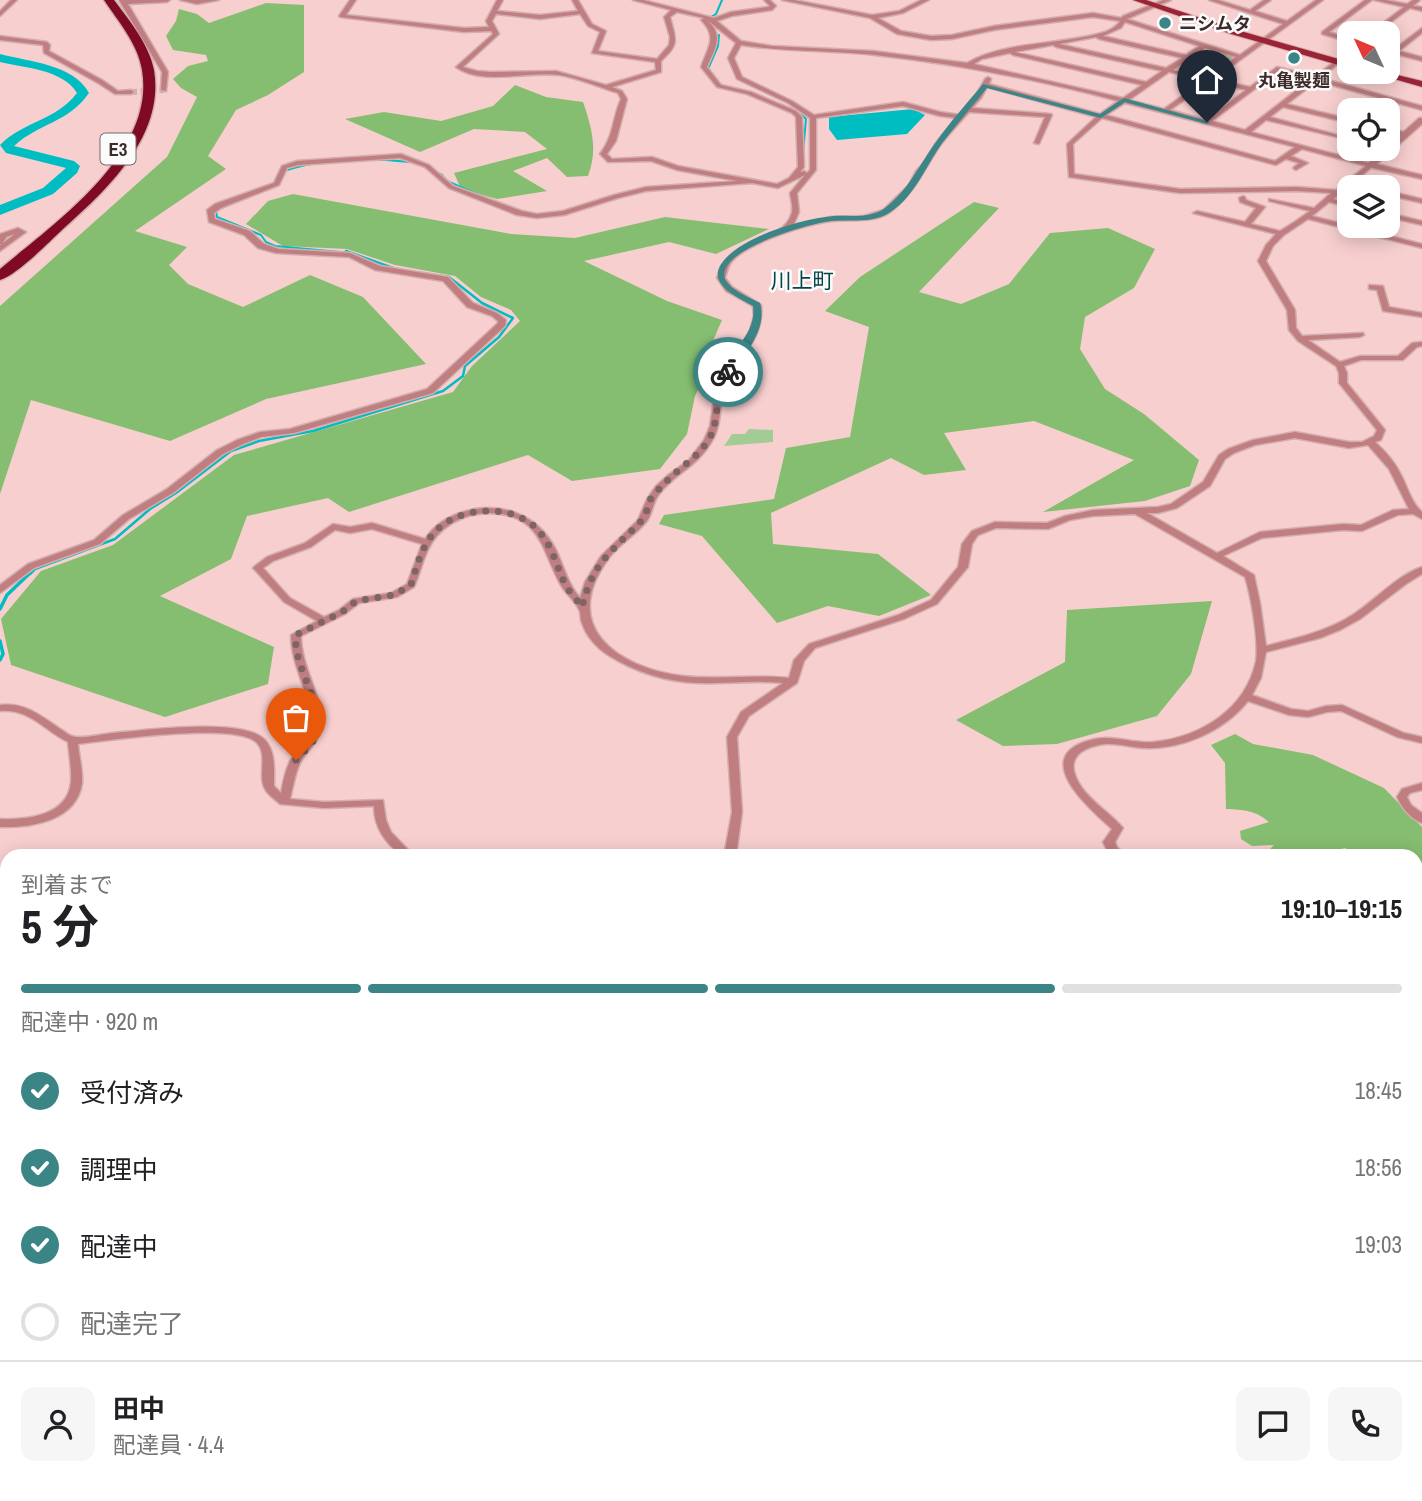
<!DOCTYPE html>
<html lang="ja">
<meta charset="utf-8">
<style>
:root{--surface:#fff;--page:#f6f6f6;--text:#202124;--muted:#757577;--line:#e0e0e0;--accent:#3c8587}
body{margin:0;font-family:"Archivo Narrow","Noto Sans JP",sans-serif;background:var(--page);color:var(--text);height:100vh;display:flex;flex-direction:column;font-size:26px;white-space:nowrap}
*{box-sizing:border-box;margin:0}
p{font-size:23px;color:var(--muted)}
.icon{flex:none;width:38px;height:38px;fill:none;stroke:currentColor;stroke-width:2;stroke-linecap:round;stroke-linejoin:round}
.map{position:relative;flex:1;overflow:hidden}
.panel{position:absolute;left:0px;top:849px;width:1423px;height:653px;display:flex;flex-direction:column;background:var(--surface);border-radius:21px 21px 0 0;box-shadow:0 4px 18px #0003}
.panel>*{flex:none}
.needle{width:46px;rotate:314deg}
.buttons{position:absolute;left:1337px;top:21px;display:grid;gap:14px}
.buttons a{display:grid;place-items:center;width:63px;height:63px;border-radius:14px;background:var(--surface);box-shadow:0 4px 18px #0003;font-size:35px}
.pin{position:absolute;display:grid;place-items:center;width:60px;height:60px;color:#fff;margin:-72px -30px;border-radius:50% 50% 50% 0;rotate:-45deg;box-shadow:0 0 7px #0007}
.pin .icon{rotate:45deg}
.courier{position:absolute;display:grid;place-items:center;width:70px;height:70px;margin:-35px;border:5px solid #3c8587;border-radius:50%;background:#fff;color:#222;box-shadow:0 2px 9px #0007}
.overview em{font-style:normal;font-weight:700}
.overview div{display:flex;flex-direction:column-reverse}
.overview{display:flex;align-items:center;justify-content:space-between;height:119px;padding:0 21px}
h1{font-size:46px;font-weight:700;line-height:52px}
.bar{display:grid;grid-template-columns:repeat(4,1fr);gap:10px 7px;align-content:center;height:84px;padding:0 21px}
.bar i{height:9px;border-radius:5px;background:var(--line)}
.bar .selected{background:var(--accent)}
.bar p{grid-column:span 4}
.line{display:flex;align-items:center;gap:18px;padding:0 21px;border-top:2px solid var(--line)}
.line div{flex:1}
.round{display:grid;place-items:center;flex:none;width:74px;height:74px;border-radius:14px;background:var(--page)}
ol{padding:0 21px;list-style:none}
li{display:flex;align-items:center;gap:21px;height:77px}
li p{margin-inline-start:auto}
li .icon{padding:7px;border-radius:50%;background:var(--accent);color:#fff;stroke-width:4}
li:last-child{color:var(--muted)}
li i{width:38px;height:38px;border:4px solid var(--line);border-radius:50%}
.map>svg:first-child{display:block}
.green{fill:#a3cc95}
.forest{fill:#85be70}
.water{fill:#00bdc2}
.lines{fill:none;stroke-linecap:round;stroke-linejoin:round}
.stream-far3{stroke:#00bdc2;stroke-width:2}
.stream-far2{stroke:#00bdc2;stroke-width:2.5}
.stream-far1{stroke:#00bdc2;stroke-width:3.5}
.stream{stroke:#00bdc2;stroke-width:4.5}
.river{fill:#00bdc2;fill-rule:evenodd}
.minor-tunnel{stroke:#d3aeae;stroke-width:6;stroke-dasharray:6 3.5;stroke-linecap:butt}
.minor-casing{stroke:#d3aeae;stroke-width:3}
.tertiary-casing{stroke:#d3aeae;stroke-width:3}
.primary-casing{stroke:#d3aeae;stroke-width:2}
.motorway-casing{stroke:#d3aeae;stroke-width:3}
.minor{fill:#c07e80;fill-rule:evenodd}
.tertiary{fill:#c07e80;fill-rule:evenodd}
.primary{fill:#9c2336;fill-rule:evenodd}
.motorway{fill:#800a24;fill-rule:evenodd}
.route{fill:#3c8587}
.done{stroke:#7e6464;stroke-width:7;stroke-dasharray:0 12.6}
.poi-dot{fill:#3c8587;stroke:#fbfbfb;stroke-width:2.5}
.labels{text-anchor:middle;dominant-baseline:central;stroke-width:5;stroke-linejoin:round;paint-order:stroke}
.far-poi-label{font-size:18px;font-weight:bold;fill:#3d2a2a;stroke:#fbfbfb;text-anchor:start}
.shield{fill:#fbfbfb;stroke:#766969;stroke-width:2}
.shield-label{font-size:19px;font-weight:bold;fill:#3d2a2a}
.far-quarter-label{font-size:21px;fill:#024648;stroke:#fbfbfb}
</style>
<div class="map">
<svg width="1422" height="1501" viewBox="0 0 1422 1501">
<rect width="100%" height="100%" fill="#f8cfcf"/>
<g class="green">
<polygon points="1203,48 1235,57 1207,77 1172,70"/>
<polygon points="749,429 773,430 773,442 724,446 732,434 745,434"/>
</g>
<g class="forest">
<polygon points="266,3 304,5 304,72 268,95 236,110 208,156 226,169 135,231 187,247 169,265 188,284 243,307 310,275 363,297 426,364 266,399 170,441 31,400 0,494 0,306 167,157 197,97 181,88 173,79 188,66 208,61 206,55 173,50 166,36 176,21 179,9 197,14 209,23"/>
<path d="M515,85L546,97L583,102C592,128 598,150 588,176L567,177L547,158L513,171L547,191L497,199L461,189L454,173L547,149L525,132L474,129L420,152L345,119L384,112L441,121L493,106Z"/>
<polygon points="293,194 511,234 575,238 665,217 769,229 716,254 669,242 584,261 667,301 722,320 709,350 706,373 695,396 687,434 660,469 572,481 528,455 349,512 328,498 247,516 231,559 160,596 274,647 268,684 165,717 11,665 1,619 41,571 113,545 234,455 453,392 472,366 520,321 511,310 481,297 455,276 395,265 347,249 283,246 246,224 268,201"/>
<polygon points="974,202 999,208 919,292 961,304 1009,284 1050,233 1108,228 1155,249 1134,288 1085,317 1080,349 1105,389 1144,414 1199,460 1190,486 1145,501 1043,512 1134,460 1034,421 944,433 966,470 924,475 891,458 771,513 773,544 878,554 931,595 879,616 828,606 777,623 702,536 659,524 664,515 774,499 786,448 850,437 869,327 825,311 860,277"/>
<polygon points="1212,601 1191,674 1157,716 1057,744 1003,746 956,720 1065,662 1067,610"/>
<path d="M1235,734L1253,744L1313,755L1384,788L1422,827V865L1416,870V856H1357L1345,848L1313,856H1263L1274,845L1252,846L1241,839L1240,831L1269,822C1255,810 1244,810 1226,809L1225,763L1211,745Z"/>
<polygon points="1416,902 1422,904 1422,1003 1416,998"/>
<polygon points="60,1494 373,1494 381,1501 53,1501"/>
</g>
<polygon class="water" points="913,109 925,115 907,134 837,140 829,129 829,117"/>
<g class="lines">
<g class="stream-far3">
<polyline points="711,17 716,14 722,0"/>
<polyline points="715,77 708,69 718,46 719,35"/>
<polyline points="749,92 800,113 806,119 803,153"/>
<path d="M284,171C322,158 371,158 410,162"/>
<polyline points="441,174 447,181 490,200"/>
<polyline points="255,194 276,186"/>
<polyline points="608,197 645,188"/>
<polyline points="567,210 577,207"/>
<polyline points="216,211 217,217 261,235 266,242 275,246 351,253"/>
</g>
<g class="stream-far2">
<polyline points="346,251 393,268"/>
<polyline points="30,574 35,569 115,539 150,509 176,493 231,451 259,441 313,431 443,391 463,376 465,366 499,337 513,318 482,303 449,277 421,273"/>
</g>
<g class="stream-far1">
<polyline points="0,609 7,595 31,572"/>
<polyline points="0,641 3,654 0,660"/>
</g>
<g class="stream">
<polyline points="1416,1186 1422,1186"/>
<polyline points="1370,1501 1371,1494"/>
</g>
<g class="river">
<path d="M0,54C30,62 73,64 89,93C68,123 39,123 14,146L74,161L80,166L77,173L53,194L0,215V205L43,188L66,168L6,153L0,145C22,122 57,120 77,93C63,69 23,68 0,62Z"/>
<polygon points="0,1181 7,1183 7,1203 0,1201"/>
<polygon points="1068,1494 1103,1494 1106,1501 1071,1501"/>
</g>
<polyline class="minor-tunnel" points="131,92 164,90"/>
<g class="minor-casing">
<g id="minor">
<polygon points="11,0 17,0 0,16 0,11"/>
<polygon points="119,0 170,0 167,2 128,4 168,72 166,91 161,90 162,72"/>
<polygon points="180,0 219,0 197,4"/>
<path d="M350,0H356L346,15L464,28L489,27L486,21L497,0H503L497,11L540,15L578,11L572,0H578L592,24L606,31L598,51L657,59L669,45L670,37L664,17L671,10L633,0H643L714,18L731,12L768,7L770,6L764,0H770L776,6L772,10L732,16L717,21L741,41L772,46L873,51L967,63C1004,41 1060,45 1101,33C1109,31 1116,27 1120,21L1093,17L994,30L952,39L931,40L897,34L870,18L782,0H794L872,15L899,11L921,0H929L903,13L878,18L901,31L931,36L952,35L994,26L1093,13L1121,18L1123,16L1163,0H1171L1127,19L1240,55L1283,24L1209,0H1218L1250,10L1264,0H1271L1255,11L1287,21L1316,0H1323L1214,79L1250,87L1277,67L1315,76L1337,60L1340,62L1339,63L1321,78L1422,106V110L1317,81L1287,104L1349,119V123L1283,107L1270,117L1349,138V140L1266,120L1251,132L1373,164V166L1354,182L1368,186L1369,187L1350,185L1343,191L1342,193L1333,199L1349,203V207L1329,202L1312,216L1422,244V248L1308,219L1284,235L1273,246L1266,261L1295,310L1296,328L1302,336L1363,333L1364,335L1360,337L1308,340L1340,362L1360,356H1398L1412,343L1422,342V346L1417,347L1403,360H1361L1344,366L1347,373V383L1385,430L1381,440L1375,442C1385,451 1394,461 1400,473C1408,487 1410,501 1422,512V519L1413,514L1398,515L1362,531L1343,530L1262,538L1223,556L1254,575L1260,603L1266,646C1296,638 1327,632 1354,614C1377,599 1396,576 1422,567V574L1406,584L1360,619L1340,630L1320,638L1266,652L1261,678L1252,695L1291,709L1308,711L1326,706L1342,705L1404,733L1422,737V743L1397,737L1341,711L1327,712L1308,717L1289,715L1248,701C1224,731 1182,750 1143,748C1128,747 1110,741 1095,746C1082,749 1071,757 1074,771C1080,796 1108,810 1123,828L1115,842L1117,847L1126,856C1112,856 1109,856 1103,842L1112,829C1088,808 1029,756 1091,740C1112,734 1133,744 1154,742C1201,737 1246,709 1256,661C1259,641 1251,596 1245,577L1135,514L1093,516L1070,520L1048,529L996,528L978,535L972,544L968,567L937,604L904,619L815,648L804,661L797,683L749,716L737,737L742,812L736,856H724L732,812L727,737L741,712L783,683C755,680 727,684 698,683C667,682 635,672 608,655C597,648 586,636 582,623C580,619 581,616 580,612C578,604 567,595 562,587C541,551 543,515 490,513C462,513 437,528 427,552C422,563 419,576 414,587L397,597L359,603L345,614L301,636C301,668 323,695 321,725C321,741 306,750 300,763C295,774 293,787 290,799L324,802L383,800L386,820L391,832L414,856H402C385,842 374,828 374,806L324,808L280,804C276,800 268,795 265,789C257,776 269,754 256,742C234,722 110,740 78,744C79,757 83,770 82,783C77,821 31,828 0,827V819C27,820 68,816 71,782C72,769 69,755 68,742C44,730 29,708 0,711V705C26,702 42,717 62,730C66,733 71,737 76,737C88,738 102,734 113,733C144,730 245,717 265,740C276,752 274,771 274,786L281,793C283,782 285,771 290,761C297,749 311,740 311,724C312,695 291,668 291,635L317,621L284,602L255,570L253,568L255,566L267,557L305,543L333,524L350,527L372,523L425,539C436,522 454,513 475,509C509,504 540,518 556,550C564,567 568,584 580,598L585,582L601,556L638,520L647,499L656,486L667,476L689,460L704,440L710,426L716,386L724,371L749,335L754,316L753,306L726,291L717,278C730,233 781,245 791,215C794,209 791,200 790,193L805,175L778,188L752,183L646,191L618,198L564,215L537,218L517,215L449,188L425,167L400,158L298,165L287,168L279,185L221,208L214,213L215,219L250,231L264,244L279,249L350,253L380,266L448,277L473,303L497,313L506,320L505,326L433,393L294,433L261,437L243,444L223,454L173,493L129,519L100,544L34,568L0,593V585L28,564L94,540L123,515L167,489L217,450L237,440L260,432L290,429L427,389L498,323V321L492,316L467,307L443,281L375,270L349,257L276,253L258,248L244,235L209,222L207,210L215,204L274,183L282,166L297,161L401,154L429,165L453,186L522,211L537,214L563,211L614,195L646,187L737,181L677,170L651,161L608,162L600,154C614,136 612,119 621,99L618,93C598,87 579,78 559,75C529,71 481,86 456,67L493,34L491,31L464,32L340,17L339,16ZM677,12L704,18L701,20C718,37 708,47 701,67L717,87L747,94L792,113L796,117L798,167L789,178L777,184L678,166L652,157L612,159L607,154L616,141L627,99L622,91L612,87L661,72V61C680,44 676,40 670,17ZM496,14L540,19L580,14L588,26L600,32L592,53L655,62L656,70L606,85L556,71L490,72L477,71L463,67L499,34L492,21ZM706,19L736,43L728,58L737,79L788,103L810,118V170L807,173L804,171L800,172L804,167L802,117L796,111L751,92L721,85L707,67C715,48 725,35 706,19ZM1125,22L1199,46L1186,55L1103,36L1121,28ZM1096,37L1099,39L1182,58L1166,68L1059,44ZM741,45C786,52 830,50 875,55C957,64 1039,80 1118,101L1100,114L989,84L991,79L988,77L985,79L975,97L960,115L940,112L903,102L814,115L792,101L742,77L734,58ZM1053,45L1056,47L1162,71L1146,82L1015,52ZM1205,48L1236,57L1208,78L1173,70ZM1010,53L1013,55L1142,85L1123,98L974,64L982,59ZM1280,70L1311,79L1245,130L1212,121ZM1169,72L1204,80L1164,109L1129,100ZM1210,82L1246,90L1206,120L1170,110ZM987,87L1096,117L1067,144L1069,177L1180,193L1297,191L1331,193L1314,208L1269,199V201L1310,211L1296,221L1280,231L1251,224L1265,207L1246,200L1245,197L1243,196L1239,198L1240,202L1256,208L1245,222L1197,211L1193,213L1276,234L1266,245L1258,261L1287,310L1289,330L1298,341L1336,366L1339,373V383L1377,430L1374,436L1362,442H1349L1295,432L1253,440L1228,449L1219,455L1203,482L1171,504L1158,507L1093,510L1065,516L1047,523L995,522L972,531L962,544L958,567L931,600L898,615L809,644L794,660L789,678C754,674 718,680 683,676C617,668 558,626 609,558C619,544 636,535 647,521C653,512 653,501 660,493C677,472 697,467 712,441C724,422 717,399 727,380C741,353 764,339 761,305L732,287L725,278C727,271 728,264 734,259C751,242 809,223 833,221C851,219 875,223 890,212C914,194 925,167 941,144C950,133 960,122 969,112L1045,117L1034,143L1039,144L1052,115L1051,114L972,108L981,98ZM1125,103L1295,147L1275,161L1106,115ZM903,106L940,116L957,118L936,143L923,164L916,171L909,185L883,210L864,216L831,217L793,226L799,212L797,193L816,170V118ZM1102,118L1276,165L1286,159L1299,163L1293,168L1296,170L1308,163L1291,156L1302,149L1366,166L1336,190L1297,187L1180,189L1074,174L1073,144ZM1295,438L1349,448L1368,445L1389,469L1409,509L1393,510L1361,525L1343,524L1260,532L1217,553L1147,513H1158L1177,508L1210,486L1225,459L1234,453L1255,445ZM372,529L422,544L407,584L391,593L353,599L339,610L324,617L290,598L263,568L273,561L311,547L335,530L350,533Z"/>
<polygon points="1365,0 1372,0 1329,32 1349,38 1349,42 1322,34 1322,32"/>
<polygon points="1374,0 1386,0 1407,4 1413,0 1420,0 1413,6 1422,7 1422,11 1410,8 1376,33 1370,33 1404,7"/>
<polygon points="1422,28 1422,33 1399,51 1422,57 1422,61 1388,52 1388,48 1393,50"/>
<polygon points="0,36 47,42 50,45 49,51 102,80 118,91 131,90 134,92 131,94 115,94 98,83 44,53 43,45 0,40"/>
<polygon points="1349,50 1349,55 1343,60 1339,60 1339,58"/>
<polygon points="1388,128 1408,133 1409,134 1406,136 1388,132"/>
<polygon points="1388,191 1422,199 1422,203 1388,195"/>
<polygon points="1388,213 1422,221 1422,225 1388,217"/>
<path d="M18,228L26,232L0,251V245L2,244H0V234ZM15,234L3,243L6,237Z"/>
<polygon points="1369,285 1383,286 1389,307 1422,313 1422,317 1383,311 1377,290 1369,289"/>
<path d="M1422,783V790L1410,793L1407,797L1411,805L1422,813V823C1410,818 1402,808 1397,797L1402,789Z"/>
<polygon points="1326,852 1334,852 1339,856 1321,856"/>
<polygon points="1422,869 1422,879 1416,882 1416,872"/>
<path d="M0,924C9,927 7,933 7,941C0,939 0,932 0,924Z"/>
<polygon points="1422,1081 1422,1091 1416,1092 1416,1082"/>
<polygon points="1416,1265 1422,1267 1422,1279 1416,1276"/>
<polygon points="1416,1481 1422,1484 1422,1498 1414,1494 1416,1494"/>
<polygon points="31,1494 49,1494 45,1501 27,1501"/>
<rect x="1346" y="1494" width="16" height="7"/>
</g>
</g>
<g class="tertiary-casing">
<polygon id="tertiary" points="1419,118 1422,118 1422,124 1377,164 1422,175 1422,179 1368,167 1368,163 1385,149 1388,149 1388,146"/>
</g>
<g class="primary-casing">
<g id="primary">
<polygon points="1133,0 1146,0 1237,30 1349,62 1349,68 1231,34"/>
<polygon points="1370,72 1385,72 1422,81 1422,87"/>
<polygon points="0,1414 7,1417 7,1437 0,1434"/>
<polygon points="699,1494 726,1494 729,1501 702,1501"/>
</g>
</g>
<g class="motorway-casing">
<g id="motorway">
<path d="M104,0H114C129,20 149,44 154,70C165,136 107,190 62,230C48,243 17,275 0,280V269C56,222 156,153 142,70C138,44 118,21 104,0Z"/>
<polygon points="0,953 7,955 7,978 0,976"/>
<polygon points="0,989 7,991 7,1015 0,1013"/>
<polygon points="519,1494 551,1494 554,1501 522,1501"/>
<polygon points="561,1494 594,1494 597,1501 564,1501"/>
</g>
</g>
<use href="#minor" class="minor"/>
<use href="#tertiary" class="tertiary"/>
<use href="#primary" class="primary"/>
<use href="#motorway" class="motorway"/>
</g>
<path class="route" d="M983,84L1100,114L1124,98L1210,122L1207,124L1125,102L1101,118L987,88C972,106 957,124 943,142C926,165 915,197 889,213C872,224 849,219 831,221C811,223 714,250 725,279C730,290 749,297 760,303C768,329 745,354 731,374H725C728,350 757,335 753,306C734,295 703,282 726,258C748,235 802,219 833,216C849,215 871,219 885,208C908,191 919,165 936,142C950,122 967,103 983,84Z"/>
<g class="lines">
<path class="done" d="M296,760C301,754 311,746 314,739C328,705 292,669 296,635L342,612L356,601L394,595L411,585C416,568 421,549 432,535C455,506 511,502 537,529C553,546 556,566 566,586C570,593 577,600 582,607C593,561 612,552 642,520C647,515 647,507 650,500C653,495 659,489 664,484C680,466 696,460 709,439C721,419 713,391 728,372"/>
</g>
<g class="poi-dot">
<circle cx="1165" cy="23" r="7"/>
<circle cx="1294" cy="58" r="7"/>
</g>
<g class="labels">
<g class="far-poi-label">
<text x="1179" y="23">ニシムタ</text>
<text x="1294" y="80" text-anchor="middle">丸亀製麺</text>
</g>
<rect class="shield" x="100.5" y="133.5" width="35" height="31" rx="5"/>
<g class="shield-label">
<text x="118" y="149">E3</text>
</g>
<g class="far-quarter-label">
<text x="802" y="280">川上町</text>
</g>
</g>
</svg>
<div class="buttons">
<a><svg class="needle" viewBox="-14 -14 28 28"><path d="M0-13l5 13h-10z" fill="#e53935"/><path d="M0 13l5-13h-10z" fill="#757577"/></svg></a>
<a><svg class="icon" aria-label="locate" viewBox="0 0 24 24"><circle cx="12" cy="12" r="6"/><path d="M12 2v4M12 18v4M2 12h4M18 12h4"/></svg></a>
<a><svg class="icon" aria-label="layers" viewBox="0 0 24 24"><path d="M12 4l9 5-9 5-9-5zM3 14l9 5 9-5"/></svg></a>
</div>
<div class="pin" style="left:296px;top:760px;background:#ea580c"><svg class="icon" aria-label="bag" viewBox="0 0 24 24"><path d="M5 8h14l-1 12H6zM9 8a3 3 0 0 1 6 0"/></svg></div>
<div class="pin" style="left:1207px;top:122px;background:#1f2937"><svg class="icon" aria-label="home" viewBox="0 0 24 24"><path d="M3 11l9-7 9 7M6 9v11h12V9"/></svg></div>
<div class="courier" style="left:728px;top:372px"><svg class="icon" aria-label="bike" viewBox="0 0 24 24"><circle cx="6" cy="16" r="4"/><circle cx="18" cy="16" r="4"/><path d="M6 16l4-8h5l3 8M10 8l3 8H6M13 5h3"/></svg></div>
<section class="panel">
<div class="overview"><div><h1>5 分</h1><p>到着まで</p></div><em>19:10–19:15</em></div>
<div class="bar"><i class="selected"></i><i class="selected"></i><i class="selected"></i><i></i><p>配達中 · 920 m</p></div>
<ol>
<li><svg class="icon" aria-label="check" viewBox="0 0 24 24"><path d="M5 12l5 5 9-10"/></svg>受付済み<p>18:45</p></li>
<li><svg class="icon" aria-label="check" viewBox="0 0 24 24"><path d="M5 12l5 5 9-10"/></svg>調理中<p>18:56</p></li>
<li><svg class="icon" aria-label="check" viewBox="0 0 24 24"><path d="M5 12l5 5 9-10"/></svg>配達中<p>19:03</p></li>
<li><i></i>配達完了</li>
</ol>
<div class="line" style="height:126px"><a class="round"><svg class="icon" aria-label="person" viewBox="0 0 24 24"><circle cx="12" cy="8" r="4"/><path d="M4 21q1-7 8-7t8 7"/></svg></a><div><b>田中</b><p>配達員 · 4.4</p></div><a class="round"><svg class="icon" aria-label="chat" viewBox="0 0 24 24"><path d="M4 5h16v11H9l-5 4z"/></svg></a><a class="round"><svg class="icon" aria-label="phone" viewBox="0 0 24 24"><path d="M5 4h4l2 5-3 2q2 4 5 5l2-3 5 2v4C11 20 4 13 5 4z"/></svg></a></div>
</section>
</div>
